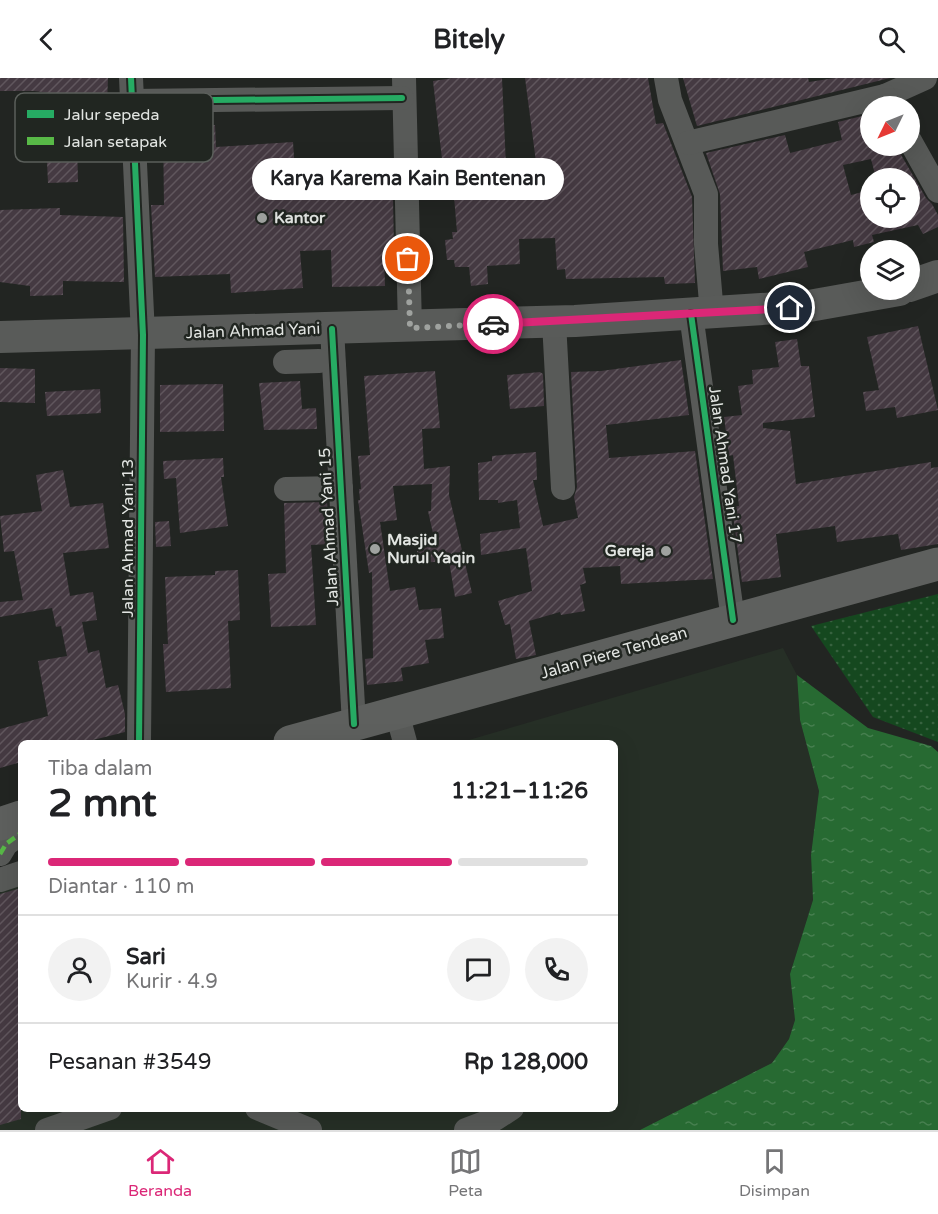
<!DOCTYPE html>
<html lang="id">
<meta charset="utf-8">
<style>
:root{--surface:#fff;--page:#f2f2f2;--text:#202124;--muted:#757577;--line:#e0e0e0;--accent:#db2777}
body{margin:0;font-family:"Varela Round",sans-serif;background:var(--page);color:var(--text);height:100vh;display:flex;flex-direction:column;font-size:22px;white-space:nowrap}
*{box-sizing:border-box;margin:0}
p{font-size:20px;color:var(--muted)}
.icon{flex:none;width:33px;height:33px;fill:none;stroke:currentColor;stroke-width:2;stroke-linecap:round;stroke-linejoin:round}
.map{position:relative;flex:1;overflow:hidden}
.drawer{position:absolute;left:18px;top:662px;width:600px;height:372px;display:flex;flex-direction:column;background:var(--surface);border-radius:9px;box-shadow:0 6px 24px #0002}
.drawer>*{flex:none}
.needle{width:39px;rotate:227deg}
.buttons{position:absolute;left:860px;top:18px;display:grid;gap:12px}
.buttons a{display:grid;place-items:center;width:60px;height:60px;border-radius:50%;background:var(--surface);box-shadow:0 6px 24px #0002;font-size:30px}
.pin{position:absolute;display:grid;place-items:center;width:51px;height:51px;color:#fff;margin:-26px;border:3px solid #fff;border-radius:50%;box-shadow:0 2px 6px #0007}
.courier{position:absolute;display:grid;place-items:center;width:60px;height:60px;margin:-30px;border:4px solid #db2777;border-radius:50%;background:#fff;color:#222;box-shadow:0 2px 8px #0007}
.bubble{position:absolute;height:42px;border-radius:21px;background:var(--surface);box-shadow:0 6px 24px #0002;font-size:20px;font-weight:700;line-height:42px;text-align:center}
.overview em{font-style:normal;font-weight:700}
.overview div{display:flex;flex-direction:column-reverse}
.overview{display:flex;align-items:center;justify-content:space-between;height:102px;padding:0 30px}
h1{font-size:39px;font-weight:700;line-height:45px}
.bar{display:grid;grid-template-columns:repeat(4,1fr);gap:9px 6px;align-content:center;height:72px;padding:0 30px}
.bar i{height:8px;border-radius:4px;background:var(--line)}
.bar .active{background:var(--accent)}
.bar p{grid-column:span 4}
.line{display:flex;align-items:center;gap:15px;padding:0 30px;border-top:2px solid var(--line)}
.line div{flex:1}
.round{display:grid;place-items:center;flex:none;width:63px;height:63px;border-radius:32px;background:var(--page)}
header{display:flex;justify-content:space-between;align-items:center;height:78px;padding:0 30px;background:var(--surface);font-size:27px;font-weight:700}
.menu{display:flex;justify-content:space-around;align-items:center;height:84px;border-top:2px solid var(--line);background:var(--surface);font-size:16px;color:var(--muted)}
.menu a{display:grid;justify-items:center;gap:3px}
.menu .active{color:var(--accent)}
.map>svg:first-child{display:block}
.built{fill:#262f26}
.park{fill:url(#park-dots)}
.water{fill:url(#water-ripples)}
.building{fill:url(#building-hatch);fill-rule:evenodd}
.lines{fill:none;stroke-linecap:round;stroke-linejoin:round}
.minor{stroke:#585a58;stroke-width:24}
.major{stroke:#595b59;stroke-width:32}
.highway{stroke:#5e605e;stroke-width:33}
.quiet{stroke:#58b947;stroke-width:4.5;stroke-dasharray:9 4.5;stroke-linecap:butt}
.cycleway-casing{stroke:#212621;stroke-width:10}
.cycleway{stroke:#26ab63;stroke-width:6}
.done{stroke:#9fa29f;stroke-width:6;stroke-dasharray:0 10.8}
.route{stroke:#db2777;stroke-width:8}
.poi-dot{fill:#9fa29f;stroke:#212621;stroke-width:2}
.labels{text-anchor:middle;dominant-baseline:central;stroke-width:5;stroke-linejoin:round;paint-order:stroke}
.poi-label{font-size:16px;font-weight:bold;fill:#e2e5e2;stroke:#212621;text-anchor:start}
.street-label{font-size:16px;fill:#e2e5e2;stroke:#212621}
.key{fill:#212621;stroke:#5b5f5b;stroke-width:1.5}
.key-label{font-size:16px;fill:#e2e5e2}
</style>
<header><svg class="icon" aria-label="back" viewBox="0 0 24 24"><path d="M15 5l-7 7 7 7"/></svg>Bitely<svg class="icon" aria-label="search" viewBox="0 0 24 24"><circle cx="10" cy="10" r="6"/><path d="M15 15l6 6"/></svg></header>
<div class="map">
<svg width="938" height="1052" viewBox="0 0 938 1052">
<defs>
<pattern id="park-dots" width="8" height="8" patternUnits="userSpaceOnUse" patternTransform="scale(1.5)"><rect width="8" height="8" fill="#15481f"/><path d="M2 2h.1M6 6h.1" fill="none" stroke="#37623f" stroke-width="1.8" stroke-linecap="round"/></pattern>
<pattern id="water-ripples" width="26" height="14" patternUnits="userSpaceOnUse" patternTransform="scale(1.5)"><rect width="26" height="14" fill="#276a32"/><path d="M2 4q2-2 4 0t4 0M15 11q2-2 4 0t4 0" fill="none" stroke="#467f4f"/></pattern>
<pattern id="building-hatch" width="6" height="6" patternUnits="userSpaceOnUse" patternTransform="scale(1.5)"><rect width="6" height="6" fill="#453a42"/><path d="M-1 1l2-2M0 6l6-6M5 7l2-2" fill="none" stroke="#60565d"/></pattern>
</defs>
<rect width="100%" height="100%" fill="#222522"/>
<polygon class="built" points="783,570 797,597 800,642 819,713 811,777 813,822 790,896 795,942 789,961 772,985 640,1052 0,1052 0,801 21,795 21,1030 615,1030 615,664 462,664"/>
<polygon class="park" points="938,516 938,664 873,639 811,548"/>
<polygon class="water" points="797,597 868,650 931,668 938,674 938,1052 640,1052 772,985 789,961 795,942 790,896 813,822 811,777 819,713 800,642"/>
<g class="building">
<polygon points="0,0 108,0 107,27 74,25 74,18 34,13 0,13"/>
<polygon points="453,0 502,0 506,88 536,84 525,0 648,0 656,46 663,45 692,119 695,205 665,206 664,199 566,201 565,191 557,192 555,160 519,161 520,186 487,188 488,206 471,208 469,189 455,189 454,182 447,182 445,162 453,161 452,154 457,154 453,107 445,107 433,3"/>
<polygon points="683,0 808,0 809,4 835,0 890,0 697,48"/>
<path d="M870,36V68H896L926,120L932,126L938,137V149L923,156L918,147L872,157L874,164L854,169L853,162L804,174L808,189L759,201L757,189L723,193L720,116L706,75L785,57L790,75L842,62L838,44ZM871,81L876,100H909V140H870V112L851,117L843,87Z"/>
<polygon points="215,47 216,69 293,64 297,122 393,120 394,170 384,170 385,208 332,209 331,172 300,173 303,210 231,215 230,196 155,199 151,127 164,127 163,48"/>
<polygon points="77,62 78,104 48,105 46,63"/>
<polygon points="60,130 60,137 123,139 124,204 63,203 63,217 30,218 30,208 0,204 0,132"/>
<polygon points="918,248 938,332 897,340 895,329 866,333 863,314 879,312 867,259"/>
<polygon points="797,261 801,288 809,288 815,339 763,345 763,350 790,353 796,406 931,384 931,390 938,389 938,466 901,472 898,456 837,464 835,448 776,456 781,499 742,504 732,429 739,428 733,377 729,378 724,339 742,337 738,308 753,306 752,292 779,289 775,264"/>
<polygon points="681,282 689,337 606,347 609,380 695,373 713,501 621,506 620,488 583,490 586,505 580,507 585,533 561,537 560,534 529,543 536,577 516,581 510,546 505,547 498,523 532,513 526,470 481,477 480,456 520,450 517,422 498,425 498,422 479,422 478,385 492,383 492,378 536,374 537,402 533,402 543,448 578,440 574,419 577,409 571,294 601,293"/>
<polygon points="0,290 35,291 35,325 0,324"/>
<polygon points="435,293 440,350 422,351 424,391 450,388 449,417 472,515 455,519 449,483 418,485 416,461 434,460 428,433 431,433 432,406 393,408 397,442 380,444 390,513 415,509 419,532 441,530 444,560 425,562 429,585 401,590 403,603 367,607 365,581 373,580 372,494 369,495 358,422 360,422 359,411 361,411 358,378 370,377 364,298"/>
<polygon points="540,294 543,296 544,328 510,331 507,297"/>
<polygon points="300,303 302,331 316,330 317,351 264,352 259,305"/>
<polygon points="223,306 224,353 160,354 160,307"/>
<polygon points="100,311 101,335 47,338 45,314"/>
<polygon points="223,380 224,399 221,399 228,448 180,455 176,400 164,401 163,383"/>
<polygon points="63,392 70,429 103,425 109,470 63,475 70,518 93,514 97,542 82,544 88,575 99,572 106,610 118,607 125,636 125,654 85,664 21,664 21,684 0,690 0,651 48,638 38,583 67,578 61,548 56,549 52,530 0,539 0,524 23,522 14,473 4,474 0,438 42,433 36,397"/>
<polygon points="327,424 330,466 311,467 316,547 271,549 268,496 286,495 284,425"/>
<polygon points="169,443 171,468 156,469 155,444"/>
<polygon points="238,492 240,542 228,543 231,610 166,614 163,566 168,566 165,499 215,497 215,493"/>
<polygon points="21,810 21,1041 0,1047 0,816"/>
</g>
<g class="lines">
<g class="minor">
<polyline points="131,0 143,257 139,664"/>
<polyline points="404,0 410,250"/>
<polyline points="666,0 670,22 706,116 706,166 712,236"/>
<polyline points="885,18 925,0"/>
<polyline points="131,23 402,20"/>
<polyline points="909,61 938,113"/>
<polyline points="688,65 885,18 891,28"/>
<polyline points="691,236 733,542"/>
<polyline points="554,244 563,410"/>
<polyline points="332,251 354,646"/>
<polyline points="285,284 319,283"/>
<polyline points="286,411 341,410"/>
<polyline points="397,635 405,664"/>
<polyline points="0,776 6,766 21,755"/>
<polyline points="0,802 21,795"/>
<polyline points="257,1030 310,1052"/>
<polyline points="47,1052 110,1030"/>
<polyline points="466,1052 495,1041 512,1030"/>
</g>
<g class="major">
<polyline points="909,208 938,198"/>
<polyline points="0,259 575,243 809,228 899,212"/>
</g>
<g class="highway">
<polyline points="290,664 938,486"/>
<polyline points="0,746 21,739"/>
</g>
<polyline class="quiet" points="0,776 6,766 21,755"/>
<g class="cycleway-casing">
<g id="cycleway">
<polyline points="131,0 143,257 139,664"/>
<polyline points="131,23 402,20"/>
<polyline points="691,236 733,542"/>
<polyline points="332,251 354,646"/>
</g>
</g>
<use href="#cycleway" class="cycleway"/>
</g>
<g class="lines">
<polyline class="done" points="408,181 410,250 493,246"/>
<polyline class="route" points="493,246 790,230"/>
</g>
<g class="poi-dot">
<circle cx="262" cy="140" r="6"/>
<circle cx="375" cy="471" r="6"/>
<circle cx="666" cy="473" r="6"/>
</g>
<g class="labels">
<g class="poi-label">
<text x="274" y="140">Kantor</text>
<text x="387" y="462">Masjid<tspan x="387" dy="18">Nurul Yaqin</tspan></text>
<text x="654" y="473" text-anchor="end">Gereja</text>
</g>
<g class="street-label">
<text transform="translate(253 253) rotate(-2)">Jalan Ahmad Yani</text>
<text transform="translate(725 387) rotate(82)">Jalan Ahmad Yani 17</text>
<text transform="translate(329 449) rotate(-93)">Jalan Ahmad Yani 15</text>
<text transform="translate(128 460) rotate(-90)">Jalan Ahmad Yani 13</text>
<text transform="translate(614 575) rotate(-16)">Jalan Piere Tendean</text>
</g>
</g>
<rect x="15" y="15" width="198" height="69" rx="9" class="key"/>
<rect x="27" y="32" width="27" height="8" fill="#26ab63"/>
<rect x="27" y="59" width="27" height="8" fill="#58b947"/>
<g class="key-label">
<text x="64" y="42">Jalur sepeda</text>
<text x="64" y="69">Jalan setapak</text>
</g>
</svg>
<div class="buttons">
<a><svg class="needle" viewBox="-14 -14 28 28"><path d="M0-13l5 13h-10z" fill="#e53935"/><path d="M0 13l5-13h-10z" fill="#757577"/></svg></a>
<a><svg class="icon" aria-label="locate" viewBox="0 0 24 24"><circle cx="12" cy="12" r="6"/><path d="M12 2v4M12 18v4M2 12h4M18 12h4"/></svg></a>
<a><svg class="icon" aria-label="layers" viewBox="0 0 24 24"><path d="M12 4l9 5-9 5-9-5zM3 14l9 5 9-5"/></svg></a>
</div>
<div class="pin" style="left:408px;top:181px;background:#ea580c"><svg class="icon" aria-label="bag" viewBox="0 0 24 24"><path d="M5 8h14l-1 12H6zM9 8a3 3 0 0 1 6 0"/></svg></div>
<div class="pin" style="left:790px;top:230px;background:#1f2937"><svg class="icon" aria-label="home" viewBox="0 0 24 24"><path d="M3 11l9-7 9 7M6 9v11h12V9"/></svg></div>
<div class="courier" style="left:493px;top:246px"><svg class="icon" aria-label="car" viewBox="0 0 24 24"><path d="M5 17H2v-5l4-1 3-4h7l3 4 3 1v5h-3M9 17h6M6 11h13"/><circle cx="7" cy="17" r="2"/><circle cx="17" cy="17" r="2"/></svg></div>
<div class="bubble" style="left:252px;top:80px;width:312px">Karya Karema Kain Bentenan</div>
<section class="drawer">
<div class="overview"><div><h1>2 mnt</h1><p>Tiba dalam</p></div><em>11:21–11:26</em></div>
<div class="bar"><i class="active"></i><i class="active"></i><i class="active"></i><i></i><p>Diantar · 110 m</p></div>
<div class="line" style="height:108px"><a class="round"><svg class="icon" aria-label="person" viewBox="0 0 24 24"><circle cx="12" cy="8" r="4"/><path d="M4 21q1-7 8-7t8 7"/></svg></a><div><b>Sari</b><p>Kurir · 4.9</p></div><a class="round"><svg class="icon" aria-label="chat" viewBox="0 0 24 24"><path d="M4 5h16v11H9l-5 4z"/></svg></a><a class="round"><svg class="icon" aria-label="phone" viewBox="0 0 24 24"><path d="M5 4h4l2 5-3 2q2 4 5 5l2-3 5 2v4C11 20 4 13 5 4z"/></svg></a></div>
<div class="line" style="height:78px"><div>Pesanan #3549</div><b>Rp 128,000</b></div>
</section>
</div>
<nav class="menu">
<a class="active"><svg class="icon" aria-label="home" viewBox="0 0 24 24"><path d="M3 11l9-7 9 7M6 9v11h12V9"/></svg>Beranda</a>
<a><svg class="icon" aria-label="map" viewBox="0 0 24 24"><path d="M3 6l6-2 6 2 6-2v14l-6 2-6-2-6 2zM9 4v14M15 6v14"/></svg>Peta</a>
<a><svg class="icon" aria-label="saved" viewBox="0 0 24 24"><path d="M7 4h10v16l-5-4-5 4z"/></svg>Disimpan</a>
</nav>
